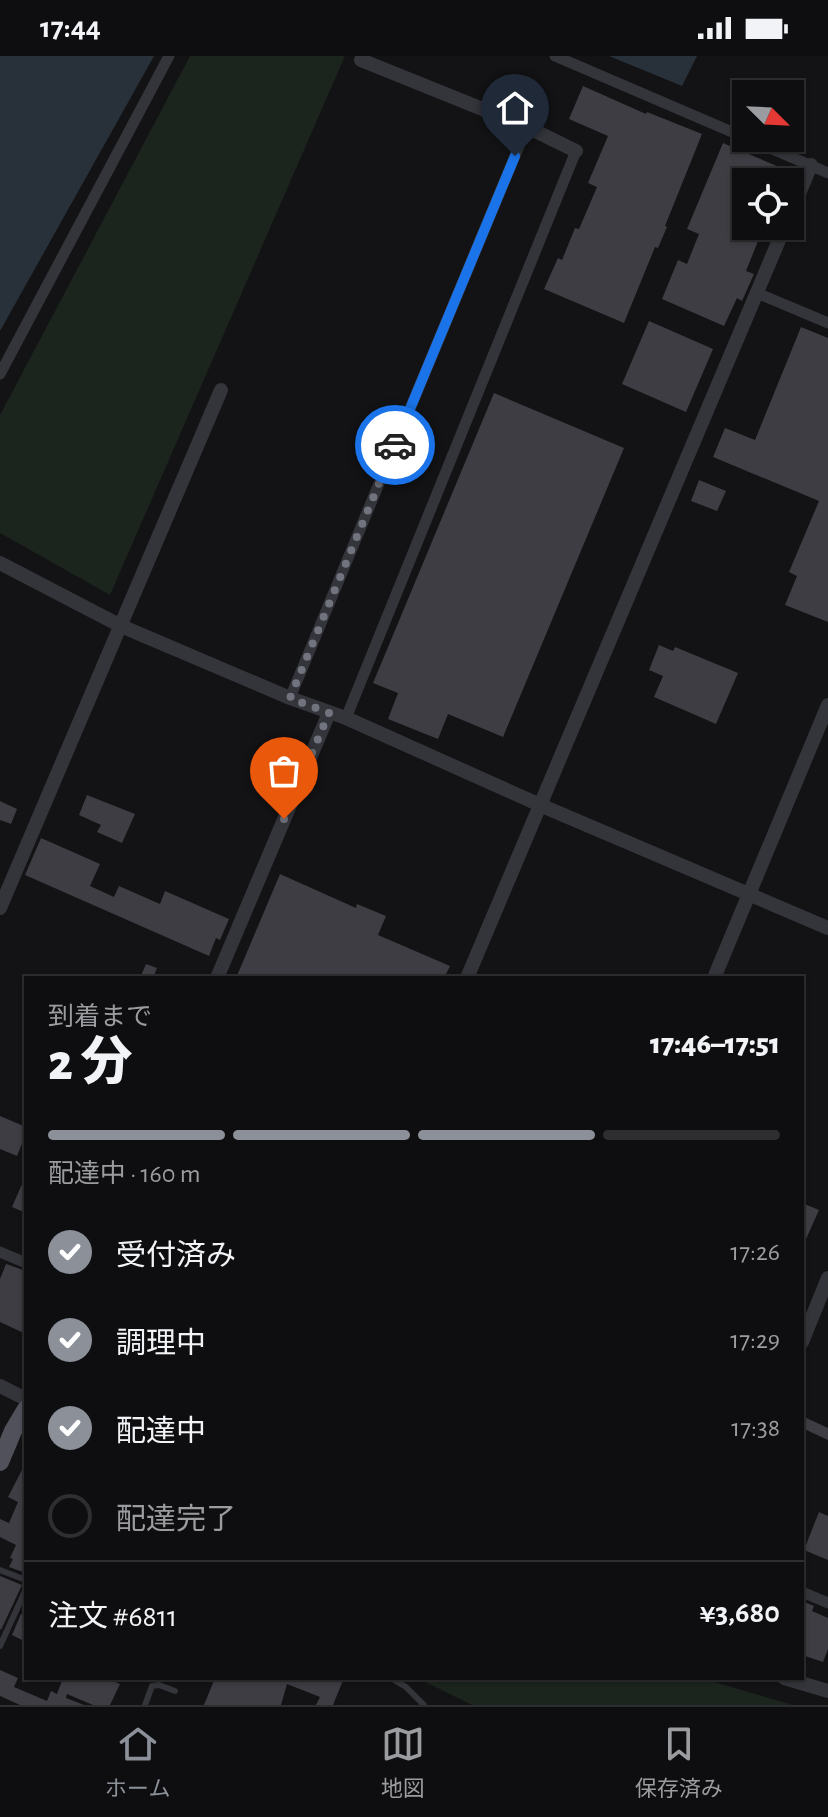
<!DOCTYPE html>
<html lang="ja">
<meta charset="utf-8">
<style>
:root{--surface:#0e0e10;--page:#1c1c1e;--text:#f1f3f6;--muted:#9b9c9f;--line:#2e2e30;--accent:#8c9099}
body{margin:0;font-family:"Alegreya Sans","Noto Sans JP",sans-serif;background:var(--page);color:var(--text);height:100vh;display:flex;flex-direction:column;font-size:30px;white-space:nowrap}
*{box-sizing:border-box;margin:0}
p{font-size:26px;color:var(--muted)}
.icon{flex:none;width:44px;height:44px;fill:none;stroke:currentColor;stroke-width:2;stroke-linecap:round;stroke-linejoin:round}
.map{position:relative;flex:1;overflow:hidden}
.panel{position:absolute;left:24px;top:920px;width:780px;height:704px;display:flex;flex-direction:column;background:var(--surface);border-radius:0px;box-shadow:0 2px 6px #0004,0 0 0 2px var(--line)}
.panel>*{flex:none}
.needle{width:52px;rotate:114deg}
.tools{position:absolute;left:732px;top:24px;display:grid;gap:16px}
.tools a{display:grid;place-items:center;width:72px;height:72px;border-radius:0px;background:var(--surface);box-shadow:0 2px 6px #0004,0 0 0 2px var(--line);font-size:40px}
.pin{position:absolute;display:grid;place-items:center;width:68px;height:68px;color:#fff;margin:-82px -34px;border-radius:50% 50% 50% 0;rotate:-45deg;box-shadow:0 0 8px #0007}
.pin .icon{rotate:45deg}
.courier{position:absolute;display:grid;place-items:center;width:80px;height:80px;margin:-40px;border:6px solid #1a73e8;border-radius:50%;background:#fff;color:#222;box-shadow:0 2px 10px #0007}
.overview em{font-style:normal;font-weight:800}
.overview div{display:flex;flex-direction:column-reverse}
.overview{display:flex;align-items:center;justify-content:space-between;height:136px;padding:0 24px}
h1{font-size:52px;font-weight:800;line-height:60px}
.bar{display:grid;grid-template-columns:repeat(4,1fr);gap:12px 8px;align-content:center;height:96px;padding:0 24px}
.bar i{height:10px;border-radius:6px;background:var(--line)}
.bar .selected{background:var(--accent)}
.bar p{grid-column:span 4}
.line{display:flex;align-items:center;gap:20px;padding:0 24px;border-top:2px solid var(--line)}
.line div{flex:1}
ol{padding:0 24px;list-style:none}
li{display:flex;align-items:center;gap:24px;height:88px}
li p{margin-inline-start:auto}
li .icon{padding:8px;border-radius:50%;background:var(--accent);color:#fff;stroke-width:4}
li:last-child{color:var(--muted)}
li i{width:44px;height:44px;border:4px solid var(--line);border-radius:50%}
.status{display:flex;justify-content:space-between;align-items:center;height:56px;padding:0 40px;background:var(--surface);direction:ltr}
.status svg{height:22px;fill:currentColor}
.dock{display:flex;justify-content:space-around;align-items:center;height:112px;border-top:2px solid var(--line);background:var(--surface);font-size:22px;color:var(--muted)}
.dock a{display:grid;justify-items:center;gap:4px}
.dock .selected{color:var(--accent)}
.map>svg:first-child{display:block}
.green{fill:#1b241d}
.water{fill:#28313a}
.building{fill:#3d3d43}
.lines{fill:none;stroke-linecap:round;stroke-linejoin:round}
.service{stroke:#34353b;stroke-width:6}
.minor{stroke:#34353b;stroke-width:11}
.tertiary{stroke:#34353b;stroke-width:14}
.primary{stroke:#50515a;stroke-width:18}
.done{stroke:#71747e;stroke-width:8;stroke-dasharray:0 14.4}
.route{stroke:#1a73e8;stroke-width:10}
</style>
<div class="status"><b>17:44</b><svg viewBox="0 0 49 12"><path d="M0 12V9h3v3zM5 12V6h3v6zM10 12V3h3v9zM15 12V0h3v12zM26 1h20v11H26zM47 4h2v5h-2z"/></svg></div>
<div class="map">
<svg width="828" height="1649" viewBox="0 0 828 1649">
<rect width="100%" height="100%" fill="#131315"/>
<g class="green">
<polygon points="190,0 345,0 110,539 0,477 0,359"/>
<polygon points="417,1622 701,1622 793,1649 472,1649"/>
</g>
<g class="water">
<polygon points="0,0 154,0 0,275"/>
<polygon points="609,0 697,0 682,30"/>
</g>
<g class="building">
<polygon points="583,30 646,58 647,56 702,78 665,170 667,171 658,192 655,191 624,267 544,233 558,202 562,204 575,172 579,173 597,131 588,127 608,80 569,63"/>
<polygon points="723,87 779,111 787,126 746,126 746,170 764,170 746,215 754,218 742,245 737,242 724,270 662,243 678,204 687,208 699,178 687,173"/>
<polygon points="649,265 713,293 686,356 622,328"/>
<polygon points="801,271 828,282 828,566 785,549 797,520 789,516 819,445 713,401 725,372 755,384"/>
<polygon points="494,337 624,392 503,681 448,658 438,683 388,663 398,637 373,627"/>
<polygon points="699,424 726,435 717,455 691,445"/>
<polygon points="659,589 673,595 675,591 738,617 716,668 654,641 663,620 649,614"/>
<polygon points="87,739 135,758 122,787 97,776 101,769 79,759"/>
<polygon points="0,745 17,753 11,768 0,764"/>
<polygon points="41,782 100,808 90,830 114,841 119,830 160,848 165,835 229,863 220,884 216,882 209,900 25,819"/>
<polygon points="280,818 356,852 357,848 386,860 378,879 450,910 444,922 236,922"/>
<polygon points="146,908 157,912 153,922 140,922"/>
<polygon points="0,1060 26,1071 26,1078 17,1100 0,1093"/>
<polygon points="26,1119 26,1157 12,1151"/>
<polygon points="802,1147 819,1154 802,1192"/>
<polygon points="6,1208 26,1215 26,1278 0,1266 0,1223"/>
<polygon points="802,1360 828,1372 828,1384 802,1372"/>
<polygon points="26,1406 26,1517 9,1511 13,1503 10,1502 16,1489 0,1481 0,1463 9,1467 18,1446 8,1441"/>
<polygon points="819,1456 828,1460 828,1504 804,1494"/>
<polygon points="0,1520 22,1529 1,1574 0,1573"/>
<polygon points="802,1545 814,1550 812,1555 828,1562 828,1593 823,1606 802,1599"/>
<polygon points="21,1558 26,1560 26,1586 12,1579"/>
<polygon points="0,1614 18,1622 14,1631 47,1645 51,1635 57,1638 63,1622 105,1622 120,1628 110,1649 93,1649 67,1638 66,1642 84,1649 20,1649 0,1640"/>
<polygon points="215,1622 344,1622 333,1649 316,1649 320,1641 287,1628 281,1649 204,1649"/>
</g>
<g class="lines">
<g class="service">
<polyline points="0,1514 26,1524"/>
<polyline points="0,1590 26,1533"/>
<polyline points="391,1622 406,1631 424,1649"/>
<polyline points="145,1649 152,1630 159,1629 175,1635"/>
</g>
<g class="minor">
<polyline points="555,0 746,82"/>
<polyline points="747,82 828,117"/>
<polyline points="757,237 828,267"/>
<polyline points="0,318 169,0"/>
<polyline points="290,642 527,71"/>
<polyline points="346,662 576,95"/>
<polyline points="0,1196 26,1207"/>
<polyline points="802,1536 828,1547"/>
</g>
<g class="tertiary">
<polyline points="361,4 527,71 576,95"/>
<polyline points="790,159 811,109"/>
<polyline points="0,507 121,570 290,642 346,662 540,749 828,872"/>
<polyline points="0,852 221,334"/>
<polyline points="217,922 329,657"/>
<polyline points="467,922 785,170"/>
<polyline points="714,922 828,649"/>
<polyline points="802,1286 828,1222"/>
<polyline points="0,1330 26,1343"/>
<polyline points="784,1622 828,1635"/>
</g>
<polyline class="primary" points="0,1406 13,1375 26,1353"/>
</g>
<g class="lines">
<polyline class="done" points="284,763 329,657 290,642 395,389"/>
<polyline class="route" points="395,389 515,100"/>
</g>
</svg>
<div class="tools">
<a><svg class="needle" viewBox="-14 -14 28 28"><path d="M0-13l5 13h-10z" fill="#e53935"/><path d="M0 13l5-13h-10z" fill="#9b9c9f"/></svg></a>
<a><svg class="icon" aria-label="locate" viewBox="0 0 24 24"><circle cx="12" cy="12" r="6"/><path d="M12 2v4M12 18v4M2 12h4M18 12h4"/></svg></a>
</div>
<div class="pin" style="left:284px;top:763px;background:#ea580c"><svg class="icon" aria-label="bag" viewBox="0 0 24 24"><path d="M5 8h14l-1 12H6zM9 8a3 3 0 0 1 6 0"/></svg></div>
<div class="pin" style="left:515px;top:100px;background:#1f2937"><svg class="icon" aria-label="home" viewBox="0 0 24 24"><path d="M3 11l9-7 9 7M6 9v11h12V9"/></svg></div>
<div class="courier" style="left:395px;top:389px"><svg class="icon" aria-label="car" viewBox="0 0 24 24"><path d="M5 17H2v-5l4-1 3-4h7l3 4 3 1v5h-3M9 17h6M6 11h13"/><circle cx="7" cy="17" r="2"/><circle cx="17" cy="17" r="2"/></svg></div>
<section class="panel">
<div class="overview"><div><h1>2 分</h1><p>到着まで</p></div><em>17:46–17:51</em></div>
<div class="bar"><i class="selected"></i><i class="selected"></i><i class="selected"></i><i></i><p>配達中 · 160 m</p></div>
<ol>
<li><svg class="icon" aria-label="check" viewBox="0 0 24 24"><path d="M5 12l5 5 9-10"/></svg>受付済み<p>17:26</p></li>
<li><svg class="icon" aria-label="check" viewBox="0 0 24 24"><path d="M5 12l5 5 9-10"/></svg>調理中<p>17:29</p></li>
<li><svg class="icon" aria-label="check" viewBox="0 0 24 24"><path d="M5 12l5 5 9-10"/></svg>配達中<p>17:38</p></li>
<li><i></i>配達完了</li>
</ol>
<div class="line" style="height:104px"><div>注文 #6811</div><b>¥3,680</b></div>
</section>
</div>
<nav class="dock">
<a class="selected"><svg class="icon" aria-label="home" viewBox="0 0 24 24"><path d="M3 11l9-7 9 7M6 9v11h12V9"/></svg>ホーム</a>
<a><svg class="icon" aria-label="map" viewBox="0 0 24 24"><path d="M3 6l6-2 6 2 6-2v14l-6 2-6-2-6 2zM9 4v14M15 6v14"/></svg>地図</a>
<a><svg class="icon" aria-label="saved" viewBox="0 0 24 24"><path d="M7 4h10v16l-5-4-5 4z"/></svg>保存済み</a>
</nav>
